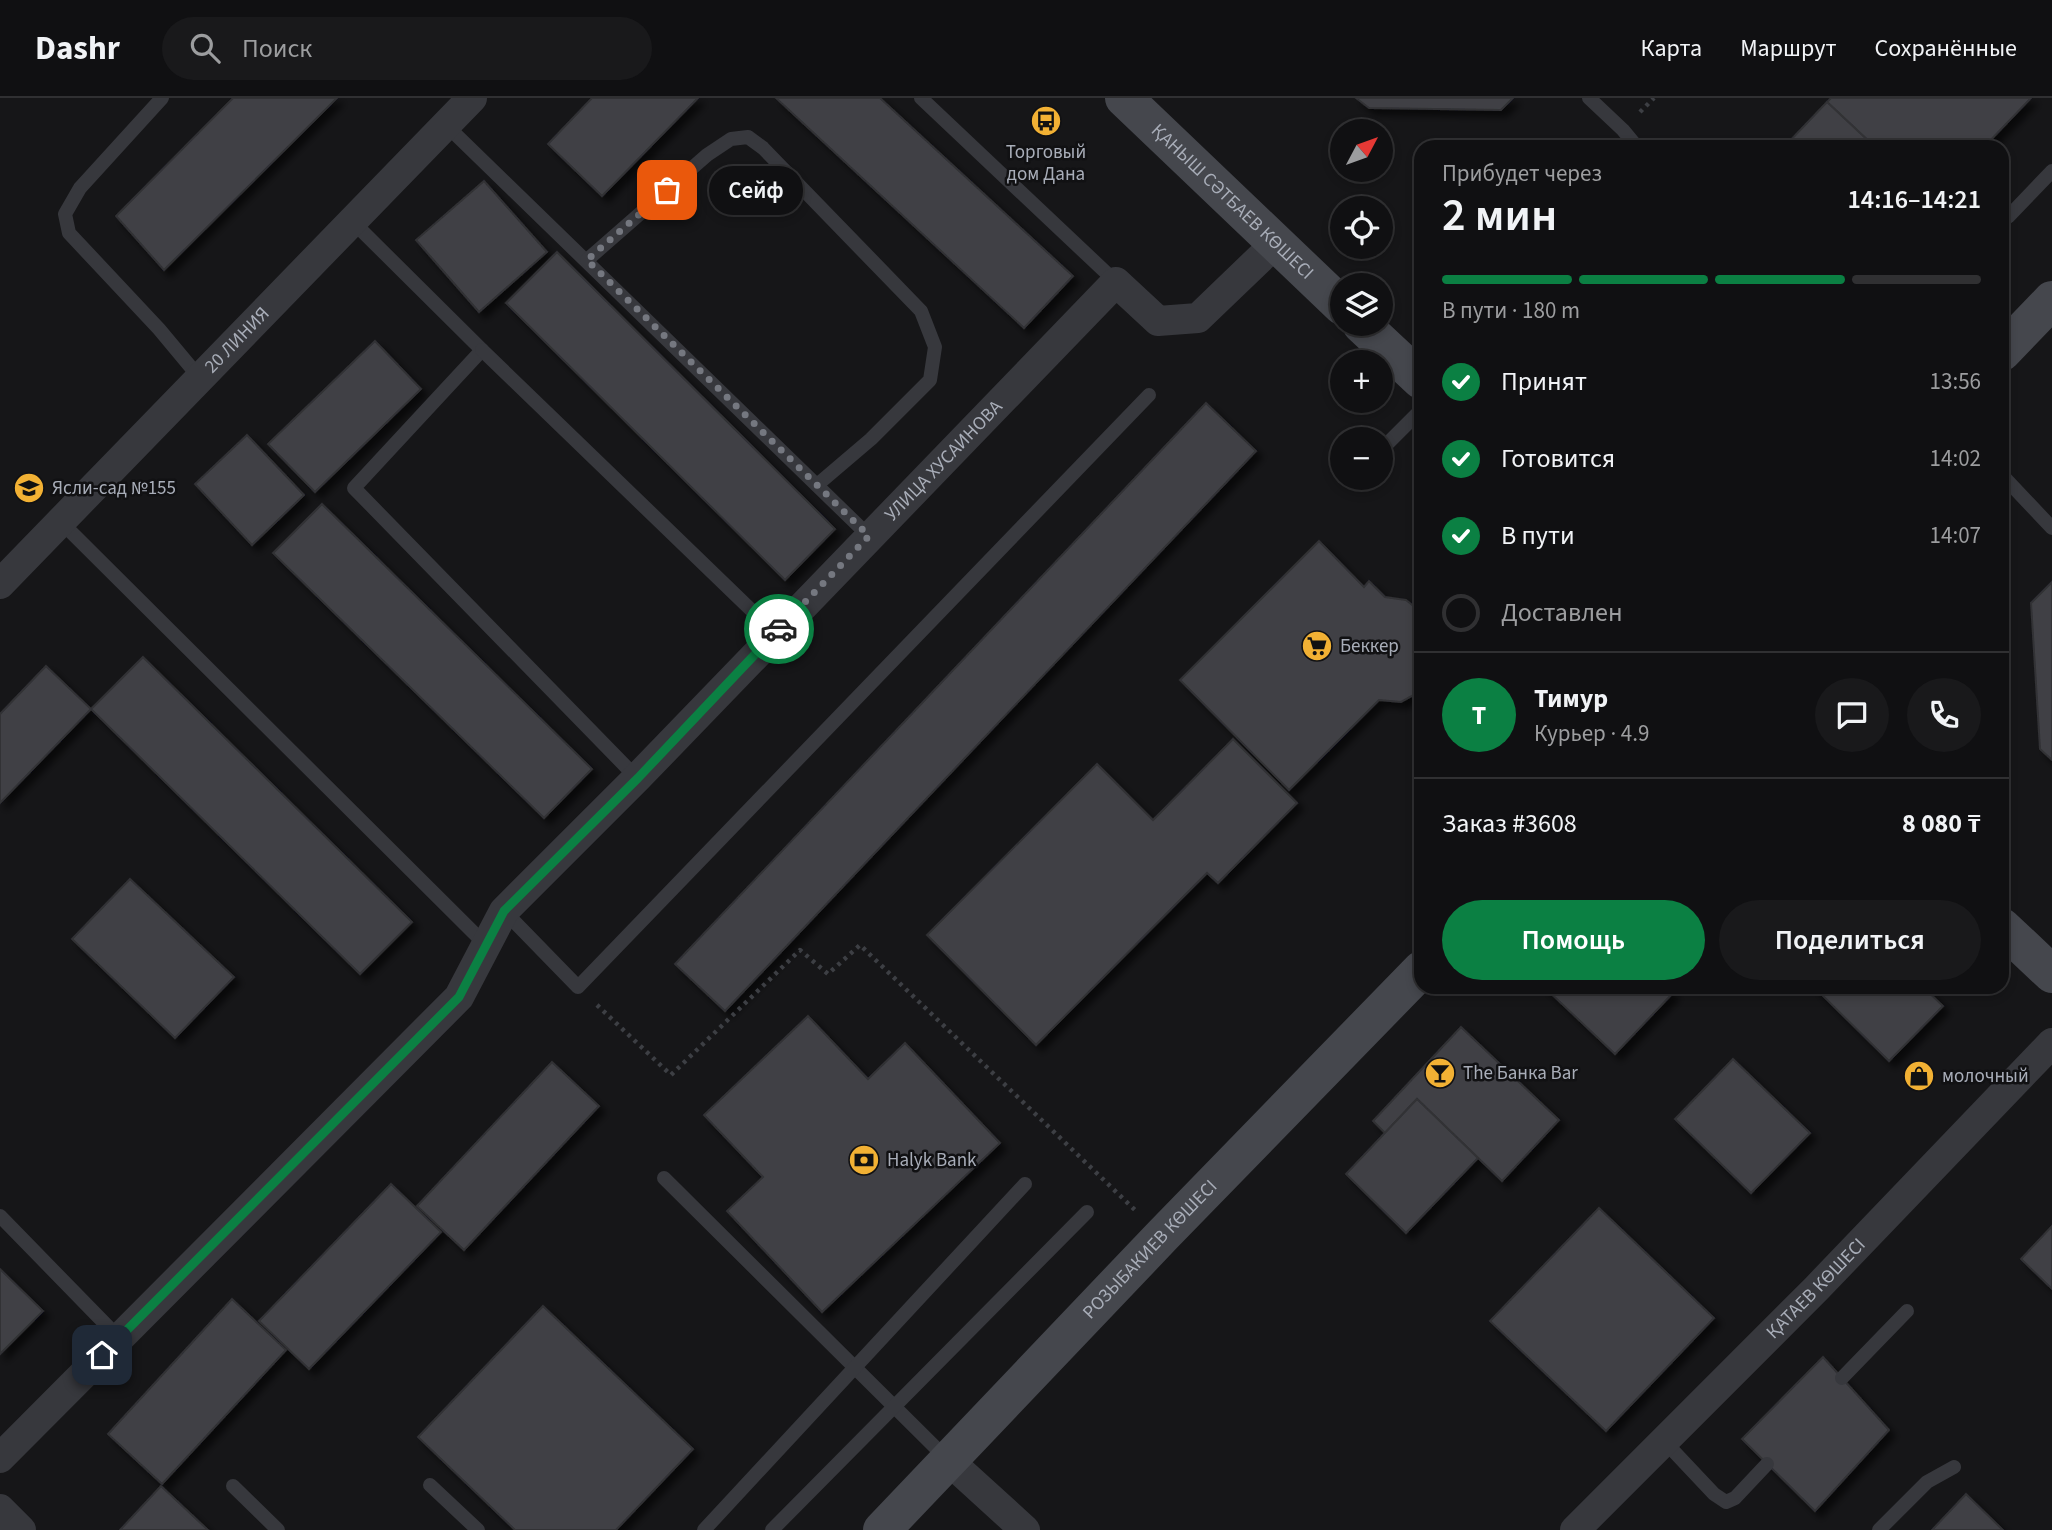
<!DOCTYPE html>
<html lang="ru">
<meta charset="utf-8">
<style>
:root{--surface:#101012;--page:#19191b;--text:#f1f3f6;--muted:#9c9d9f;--line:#303032;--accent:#0b8043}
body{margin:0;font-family:"Source Sans 3",sans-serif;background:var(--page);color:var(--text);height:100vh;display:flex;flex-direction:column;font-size:26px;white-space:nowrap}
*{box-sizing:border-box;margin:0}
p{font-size:23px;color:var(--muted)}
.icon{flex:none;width:38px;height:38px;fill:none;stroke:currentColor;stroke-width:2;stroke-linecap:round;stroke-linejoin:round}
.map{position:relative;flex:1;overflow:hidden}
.details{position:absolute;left:1414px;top:42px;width:595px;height:854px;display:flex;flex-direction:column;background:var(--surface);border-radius:21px;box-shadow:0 4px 10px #0003,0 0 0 2px var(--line)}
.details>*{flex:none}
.needle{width:46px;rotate:49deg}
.fabs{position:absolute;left:1330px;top:21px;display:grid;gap:14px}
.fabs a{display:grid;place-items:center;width:63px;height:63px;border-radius:50%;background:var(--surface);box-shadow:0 4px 10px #0003,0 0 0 2px var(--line);font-size:35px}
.pin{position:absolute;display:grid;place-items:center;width:60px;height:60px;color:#fff;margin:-30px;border-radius:14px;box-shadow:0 4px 10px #0006}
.courier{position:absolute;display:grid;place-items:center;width:70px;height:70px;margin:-35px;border:5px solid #0b8043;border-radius:50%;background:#fff;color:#222;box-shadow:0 2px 9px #0007}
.bubble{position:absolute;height:49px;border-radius:24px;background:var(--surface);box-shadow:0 4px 10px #0003,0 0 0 2px var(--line);font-size:23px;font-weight:600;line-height:49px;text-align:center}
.summary em{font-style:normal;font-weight:600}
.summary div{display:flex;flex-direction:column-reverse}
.summary{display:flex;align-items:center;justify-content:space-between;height:119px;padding:0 28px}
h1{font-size:46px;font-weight:600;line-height:52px}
.bar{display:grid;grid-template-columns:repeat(4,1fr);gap:10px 7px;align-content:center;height:84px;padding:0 28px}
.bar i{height:9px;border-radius:5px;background:var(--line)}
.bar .current{background:var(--accent)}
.bar p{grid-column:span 4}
.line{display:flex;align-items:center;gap:18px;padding:0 28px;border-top:2px solid var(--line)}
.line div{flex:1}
.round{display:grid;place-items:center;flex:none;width:74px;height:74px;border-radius:37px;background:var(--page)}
ol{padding:0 28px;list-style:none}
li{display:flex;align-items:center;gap:21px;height:77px}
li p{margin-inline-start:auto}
li .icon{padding:7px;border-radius:50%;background:var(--accent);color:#fff;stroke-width:4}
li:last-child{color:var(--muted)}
li i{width:38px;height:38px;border:4px solid var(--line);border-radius:50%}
.action{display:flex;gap:14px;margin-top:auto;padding:14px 28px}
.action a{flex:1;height:80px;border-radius:42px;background:var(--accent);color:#fff;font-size:28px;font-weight:600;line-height:80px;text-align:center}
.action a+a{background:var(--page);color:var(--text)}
header{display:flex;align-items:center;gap:42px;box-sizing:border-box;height:98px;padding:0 35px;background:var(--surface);border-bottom:2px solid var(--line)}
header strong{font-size:33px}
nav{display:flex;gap:38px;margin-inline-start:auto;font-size:24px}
.search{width:490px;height:63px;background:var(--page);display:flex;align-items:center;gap:18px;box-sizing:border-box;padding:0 24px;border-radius:38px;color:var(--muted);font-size:26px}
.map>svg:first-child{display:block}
.building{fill:#404145;stroke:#303034;stroke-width:2;filter:url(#shadow)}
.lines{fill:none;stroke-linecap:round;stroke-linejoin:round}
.path{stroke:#3d3f44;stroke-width:4.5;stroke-dasharray:3.5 5;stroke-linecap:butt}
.lane{stroke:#37383d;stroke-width:14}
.street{stroke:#37383d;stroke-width:30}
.secondary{stroke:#45474d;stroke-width:38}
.done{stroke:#757880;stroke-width:7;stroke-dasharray:0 12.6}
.route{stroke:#0b8043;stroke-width:9}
.labels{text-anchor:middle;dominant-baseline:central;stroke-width:5;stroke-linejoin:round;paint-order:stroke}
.poi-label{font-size:19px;fill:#a8adb8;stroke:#111113;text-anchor:start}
.street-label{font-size:19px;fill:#a8adb8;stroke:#111113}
</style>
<header>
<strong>Dashr</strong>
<div class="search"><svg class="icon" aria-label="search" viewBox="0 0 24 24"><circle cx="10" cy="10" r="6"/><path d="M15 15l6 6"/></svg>Поиск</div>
<nav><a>Карта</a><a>Маршрут</a><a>Сохранённые</a></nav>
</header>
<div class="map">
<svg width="2052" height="1432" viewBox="0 0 2052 1432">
<defs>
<filter id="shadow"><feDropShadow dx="6" dy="6" stdDeviation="3.5" flood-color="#0009"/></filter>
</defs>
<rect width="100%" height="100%" fill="#161618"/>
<g class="building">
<polygon points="233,0 337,0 164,172 116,118"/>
<polygon points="592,0 698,0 602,98 548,46"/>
<polygon points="776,0 880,0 1073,178 1024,230"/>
<polygon points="1356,0 1513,0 1501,12 1369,10"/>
<polygon points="1831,0 2031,0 1984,49 1875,49 1827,4"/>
<polygon points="1827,4 1875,49 1784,49"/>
<polygon points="484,83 547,154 479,214 416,142"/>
<polygon points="557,154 835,431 785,482 506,205"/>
<polygon points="375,243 421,291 315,394 268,346"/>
<polygon points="1206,305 1256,353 725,913 675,866"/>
<polygon points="247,337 304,397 252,447 195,386"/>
<polygon points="322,406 592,671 544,720 273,455"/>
<polygon points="1319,443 1364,489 1369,483 1385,499 1406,502 1421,514 1421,593 1401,604 1379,602 1289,692 1180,582"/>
<polygon points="2052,484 2052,662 2040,651 2031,505"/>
<polygon points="143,559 412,824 360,876 91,611"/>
<polygon points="46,568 91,611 0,705 0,616"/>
<polygon points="1233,641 1297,705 1218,785 1207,775 1036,947 927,837 1097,666 1153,722"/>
<polygon points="130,781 234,879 175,940 72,841"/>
<polygon points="1544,889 1666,889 1673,895 1615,956"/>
<polygon points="1814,889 1923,889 1943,908 1889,963"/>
<polygon points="808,918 868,981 905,945 1000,1045 822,1214 727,1113 763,1079 704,1017"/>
<polygon points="1461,929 1559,1022 1502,1083 1417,1001 1385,1035 1373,1023"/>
<polygon points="1733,961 1810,1035 1751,1095 1675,1021"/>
<polygon points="552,964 599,1008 464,1152 417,1108"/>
<polygon points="1417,1001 1478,1060 1406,1135 1346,1076"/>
<polygon points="391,1086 441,1134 309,1271 259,1223"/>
<polygon points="1599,1110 1714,1220 1606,1333 1490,1223"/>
<polygon points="2052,1128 2052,1191 2021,1161"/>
<polygon points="0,1171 43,1213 0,1256"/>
<polygon points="232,1201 286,1252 162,1386 108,1336"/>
<polygon points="543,1208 693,1351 616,1432 515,1432 418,1339"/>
<polygon points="1823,1259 1889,1332 1815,1413 1742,1341"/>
<polygon points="161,1388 208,1432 120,1432"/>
<polygon points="1966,1396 2003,1432 1932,1432"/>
</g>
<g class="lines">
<g class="path">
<polyline points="1640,14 1654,0"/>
<polyline points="597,907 671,977 800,852 828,876 860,847 1136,1113"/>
</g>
<g class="lane">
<polyline points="162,0 80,90 65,116 69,135 159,231 199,279"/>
<polyline points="921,0 1116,184"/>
<polyline points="1589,0 1623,32 1637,49"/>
<polyline points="446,27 869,438"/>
<polyline points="2008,119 2052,73"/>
<polyline points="353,124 482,252 354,390 637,680"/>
<polyline points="587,162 707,57 731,41 748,39 763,50 921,213 935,249 930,282 871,341 817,387"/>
<polyline points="482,252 775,535"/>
<polyline points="1381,352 1421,312"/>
<polyline points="2002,377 2052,430"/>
<polyline points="60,423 486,847"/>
<polyline points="504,813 578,889 1149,297"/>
<polyline points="664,1080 946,1360"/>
<polyline points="0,1118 119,1240"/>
<polyline points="1842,1280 1907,1213"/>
<polyline points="1665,1344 1714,1396 1726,1404 1735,1400 1767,1366"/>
<polyline points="430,1387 478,1432"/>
<polyline points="233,1388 278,1432"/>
<polyline points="704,1432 1025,1086"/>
<polyline points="772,1432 1087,1114"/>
<polyline points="1879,1432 1927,1384 1954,1369"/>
</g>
<g class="street">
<path id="s1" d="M0,486L472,0"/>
<path id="s2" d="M0,1360L459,899L504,813L637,680L1116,184L1158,223L1198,220L1276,145"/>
<polyline points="947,1361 1025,1432"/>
<polyline points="0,1411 21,1432"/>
<path id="s3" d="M1575,1432L1816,1191L2052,945"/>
</g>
<g class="secondary">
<path id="s4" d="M1124,0L1342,208"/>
<polyline points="1361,226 1421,282"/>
<polyline points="2002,254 2052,202"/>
<polyline points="2002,829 2052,876"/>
<path id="s5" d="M882,1432L1162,1138L1421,872"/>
</g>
</g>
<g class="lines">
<polyline class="done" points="667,92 587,162 869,438 779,531"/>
<polyline class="route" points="102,1257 459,899 504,813 638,680 779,531"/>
</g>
<defs>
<g id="bus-disc" transform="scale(1.575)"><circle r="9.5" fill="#f2b134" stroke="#111113"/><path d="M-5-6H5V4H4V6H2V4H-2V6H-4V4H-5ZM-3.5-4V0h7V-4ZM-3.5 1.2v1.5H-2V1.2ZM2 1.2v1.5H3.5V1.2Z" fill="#111"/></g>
<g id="school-disc" transform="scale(1.575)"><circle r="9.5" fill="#f2b134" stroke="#111113"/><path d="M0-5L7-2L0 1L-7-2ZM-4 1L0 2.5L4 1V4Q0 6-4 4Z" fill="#111"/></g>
<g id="supermarket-disc" transform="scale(1.575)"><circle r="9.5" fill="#f2b134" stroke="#111113"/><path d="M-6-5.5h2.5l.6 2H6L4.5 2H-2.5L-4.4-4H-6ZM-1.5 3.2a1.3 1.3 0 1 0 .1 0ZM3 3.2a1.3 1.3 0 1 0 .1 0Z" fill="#111"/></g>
<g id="bar-disc" transform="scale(1.575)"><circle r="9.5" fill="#f2b134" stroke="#111113"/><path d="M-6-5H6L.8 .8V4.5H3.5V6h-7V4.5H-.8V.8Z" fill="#111"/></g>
<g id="shop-disc" transform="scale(1.575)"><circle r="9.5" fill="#f2b134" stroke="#111113"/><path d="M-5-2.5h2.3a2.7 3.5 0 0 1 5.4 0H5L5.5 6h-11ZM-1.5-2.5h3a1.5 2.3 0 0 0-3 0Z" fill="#111"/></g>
<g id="bank-disc" transform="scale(1.575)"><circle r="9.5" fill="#f2b134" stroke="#111113"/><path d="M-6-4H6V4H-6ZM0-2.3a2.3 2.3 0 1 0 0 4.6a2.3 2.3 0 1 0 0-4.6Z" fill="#111"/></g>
</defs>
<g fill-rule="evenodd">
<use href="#bus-disc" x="1046" y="23"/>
<use href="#school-disc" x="29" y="390"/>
<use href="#supermarket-disc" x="1317" y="548"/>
<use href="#bar-disc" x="1440" y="975"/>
<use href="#shop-disc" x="1919" y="978"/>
<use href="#bank-disc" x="864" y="1062"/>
</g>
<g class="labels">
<g class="poi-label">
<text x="1046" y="54" text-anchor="middle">Торговый<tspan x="1046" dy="22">дом Дана</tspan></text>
<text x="52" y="390">Ясли-сад №155</text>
<text x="1340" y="548">Беккер</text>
<text x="1463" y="975">The Банка Bar</text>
<text x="1942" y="978">молочный</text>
<text x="887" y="1062">Halyk Bank</text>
</g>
<g class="street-label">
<text stroke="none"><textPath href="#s4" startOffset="150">ҚАНЫШ СӘТБАЕВ КӨШЕСІ</textPath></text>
<text stroke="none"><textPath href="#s1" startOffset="340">20 ЛИНИЯ</textPath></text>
<text stroke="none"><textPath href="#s2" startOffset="1377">УЛИЦА ХУСАИНОВА</textPath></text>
<text stroke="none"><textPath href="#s5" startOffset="388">РОЗЫБАКИЕВ КӨШЕСІ</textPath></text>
<text stroke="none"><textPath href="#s3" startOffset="341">ҚАТАЕВ КӨШЕСІ</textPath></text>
</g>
</g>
</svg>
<div class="fabs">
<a><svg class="needle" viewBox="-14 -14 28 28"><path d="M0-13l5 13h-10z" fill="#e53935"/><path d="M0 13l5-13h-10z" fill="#9c9d9f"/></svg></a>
<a><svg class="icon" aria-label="locate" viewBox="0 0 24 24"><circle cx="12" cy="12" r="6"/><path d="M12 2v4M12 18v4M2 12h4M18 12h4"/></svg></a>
<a><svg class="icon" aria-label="layers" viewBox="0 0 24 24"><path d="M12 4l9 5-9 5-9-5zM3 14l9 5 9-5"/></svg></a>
<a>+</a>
<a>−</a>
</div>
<div class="pin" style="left:667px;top:92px;background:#ea580c"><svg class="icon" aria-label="bag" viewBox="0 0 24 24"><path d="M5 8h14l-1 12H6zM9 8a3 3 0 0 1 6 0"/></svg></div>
<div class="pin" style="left:102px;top:1257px;background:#1f2937"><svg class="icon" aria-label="home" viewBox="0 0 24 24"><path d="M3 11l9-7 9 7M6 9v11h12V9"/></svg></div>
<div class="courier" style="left:779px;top:531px"><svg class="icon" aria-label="car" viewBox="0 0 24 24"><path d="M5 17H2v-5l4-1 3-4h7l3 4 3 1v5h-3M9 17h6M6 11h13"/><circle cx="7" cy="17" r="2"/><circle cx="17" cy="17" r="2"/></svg></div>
<div class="bubble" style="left:709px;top:68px;width:94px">Сейф</div>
<section class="details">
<div class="summary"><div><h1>2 мин</h1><p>Прибудет через</p></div><em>14:16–14:21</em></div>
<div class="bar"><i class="current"></i><i class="current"></i><i class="current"></i><i></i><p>В пути · 180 m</p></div>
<ol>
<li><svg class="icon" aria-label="check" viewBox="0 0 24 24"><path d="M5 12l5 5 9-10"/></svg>Принят<p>13:56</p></li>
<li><svg class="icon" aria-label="check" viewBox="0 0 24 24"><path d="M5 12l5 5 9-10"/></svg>Готовится<p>14:02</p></li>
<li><svg class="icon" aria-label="check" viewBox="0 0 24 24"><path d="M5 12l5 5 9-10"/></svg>В пути<p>14:07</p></li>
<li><i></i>Доставлен</li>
</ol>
<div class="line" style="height:126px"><b class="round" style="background:var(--accent);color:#fff">Т</b><div><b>Тимур</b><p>Курьер · 4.9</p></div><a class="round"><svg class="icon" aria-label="chat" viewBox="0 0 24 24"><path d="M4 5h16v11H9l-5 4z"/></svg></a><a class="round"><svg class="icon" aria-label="phone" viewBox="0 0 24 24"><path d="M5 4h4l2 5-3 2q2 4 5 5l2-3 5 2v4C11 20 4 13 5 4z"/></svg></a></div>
<div class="line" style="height:91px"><div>Заказ #3608</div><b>8 080 ₸</b></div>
<div class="action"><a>Помощь</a><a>Поделиться</a></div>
</section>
</div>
